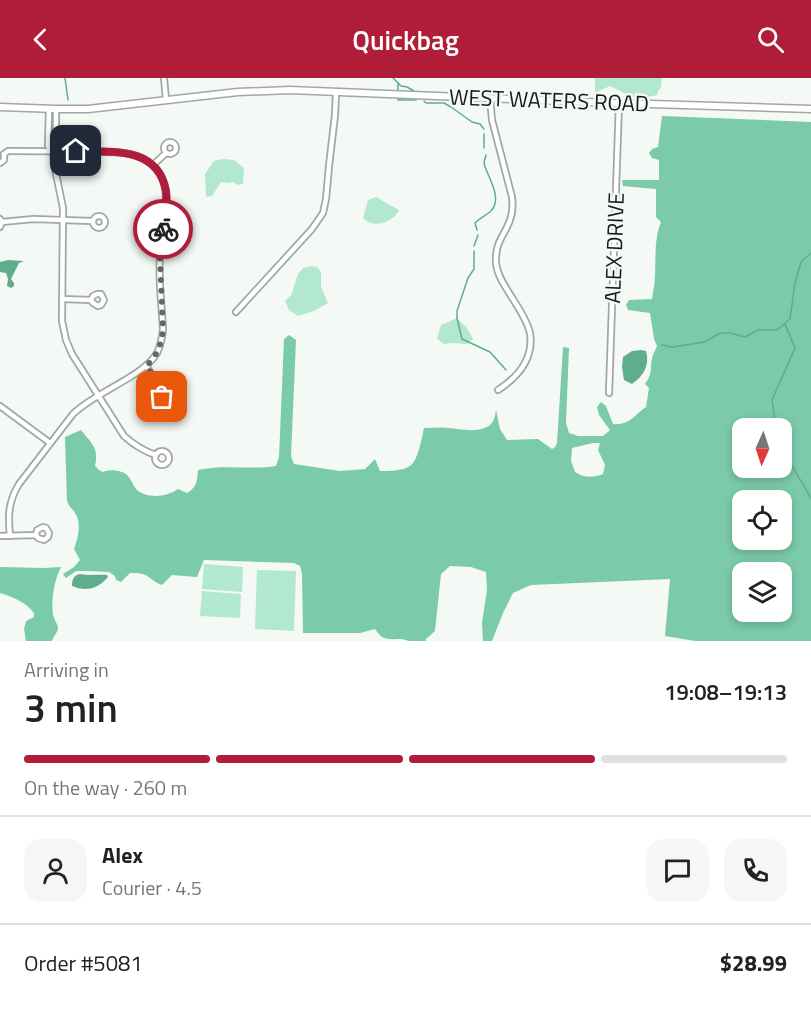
<!DOCTYPE html>
<meta charset="utf-8">
<style>
:root{--surface:#fff;--page:#f6f6f6;--text:#222;--muted:#767676;--line:#e0e0e0;--accent:#b01d39}
body{margin:0;font-family:"Titillium Web",sans-serif;background:var(--page);color:var(--text);height:100vh;display:flex;flex-direction:column;font-size:22px;white-space:nowrap}
*{box-sizing:border-box;margin:0}
p{font-size:20px;color:var(--muted)}
.icon{flex:none;width:33px;height:33px;fill:none;stroke:currentColor;stroke-width:2;stroke-linecap:round;stroke-linejoin:round}
.map{position:relative;height:563px;overflow:hidden}
.side{display:flex;flex-direction:column;background:var(--surface);flex:1}
.side>*{flex:none}
.needle{width:39px;rotate:183deg}
.fabs{position:absolute;left:732px;top:340px;display:grid;gap:12px}
.fabs a{display:grid;place-items:center;width:60px;height:60px;border-radius:12px;background:var(--surface);box-shadow:0 3px 9px #0003;font-size:30px}
.pin{position:absolute;display:grid;place-items:center;width:51px;height:51px;color:#fff;margin:-26px;border-radius:12px;box-shadow:0 3px 9px #0006}
.courier{position:absolute;display:grid;place-items:center;width:60px;height:60px;margin:-30px;border:4px solid #b01d39;border-radius:50%;background:#fff;color:#222;box-shadow:0 2px 8px #0007}
.headline em{font-style:normal;font-weight:600}
.headline div{display:flex;flex-direction:column-reverse}
.headline{display:flex;align-items:center;justify-content:space-between;height:102px;padding:0 24px}
h1{font-size:39px;font-weight:600;line-height:45px}
.bar{display:grid;grid-template-columns:repeat(4,1fr);gap:9px 6px;align-content:center;height:72px;padding:0 24px}
.bar i{height:8px;border-radius:4px;background:var(--line)}
.bar .current{background:var(--accent)}
.bar p{grid-column:span 4}
.line{display:flex;align-items:center;gap:15px;padding:0 24px;border-top:2px solid var(--line)}
.line div{flex:1}
.round{display:grid;place-items:center;flex:none;width:63px;height:63px;border-radius:18px;background:var(--page)}
header{display:flex;justify-content:space-between;align-items:center;height:78px;padding:0 24px;background:var(--accent);color:#fff;font-size:27px;font-weight:600}
.map>svg:first-child{display:block}
.green{fill:#b2e8d0}
.forest{fill:#7bcaaa;fill-rule:evenodd}
.water{fill:#5fad8e}
.lines{fill:none;stroke-linecap:round;stroke-linejoin:round}
.stream{stroke:#5fad8e;stroke-width:1.5}
.street-casing{stroke:#a2a7a5;stroke-width:8}
.secondary-casing{stroke:#a2a7a5;stroke-width:9}
.street{stroke:#fff;stroke-width:4.5}
.secondary{stroke:#fff;stroke-width:6}
.done{stroke:#646766;stroke-width:6;stroke-dasharray:0 10.8}
.route{stroke:#b01d39;stroke-width:8}
.labels{text-anchor:middle;dominant-baseline:central;stroke-width:5;stroke-linejoin:round;paint-order:stroke}
.street-label{font-size:22px;fill:#171918;stroke:#f4f9f6}
</style>
<header><svg class="icon" aria-label="back" viewBox="0 0 24 24"><path d="M15 5l-7 7 7 7"/></svg>Quickbag<svg class="icon" aria-label="search" viewBox="0 0 24 24"><circle cx="10" cy="10" r="6"/><path d="M15 15l6 6"/></svg></header>
<div class="map">
<svg width="811" height="563" viewBox="0 0 811 563">
<rect width="100%" height="100%" fill="#f4f9f6"/>
<g class="green">
<path d="M595,0H662L661,10L658,13L657,17C636,23 628,17 610,8L595,15Z"/>
<polygon points="223,81 234,82 244,90 243,106 238,107 233,104 228,105 221,104 212,118 206,119 205,96 214,83"/>
<path d="M376,119L399,132C393,145 372,151 363,140L368,122Z"/>
<polygon points="312,188 317,189 321,194 321,209 328,225 314,233 298,238 289,232 285,223 292,216 294,208 298,196 303,190"/>
<polygon points="457,240 467,250 473,261 467,266 452,265 444,266 437,261 441,247"/>
<polygon points="204,486 243,489 242,514 202,511"/>
<polygon points="257,492 296,493 294,553 255,551"/>
<polygon points="202,513 241,516 240,540 200,538"/>
</g>
<g class="forest">
<path d="M662,38L811,44V563H695L665,558L670,501L531,507L513,515L503,535L492,563H483L482,545L487,512L486,494L471,489L450,488L441,496L435,553L426,561V563C421,563 415,563 410,563C408,563 403,561 401,561C388,561 383,563 375,551L360,555H303L302,496L300,488L294,485L204,482L197,499L172,497L162,507C147,501 150,494 130,495L121,504L116,502L115,498L109,494L88,493H76L66,500L63,496L74,489L80,482L74,471C78,460 82,445 75,435C72,430 69,429 67,423L65,359L81,352C92,366 99,370 95,388L99,392L103,394C110,391 120,392 126,396C131,400 133,408 137,412C148,421 167,419 178,411L187,415C197,409 197,404 198,392C224,386 250,392 276,388L279,379L284,261L289,257L296,262L291,378L294,386L340,393L365,391L375,381L380,393C389,393 402,393 410,388C418,383 422,359 424,350C432,350 440,349 448,350C461,351 480,356 491,346C495,342 495,337 496,332L500,351L507,362L538,361L552,371L555,369L557,365L563,269L569,270L566,345L569,355L578,358H603L610,352L599,337L597,329L601,324L606,328L613,346C629,348 634,337 646,329L649,310L645,306C654,294 649,289 653,277C654,274 656,271 657,268L654,261L650,235L628,232L626,227L629,222L652,221C653,213 655,205 655,197C656,179 654,161 661,144L656,139V111L623,108L622,102H659V82L652,80L649,75L652,71L658,69ZM742,351H782V390H742ZM593,365H600L598,372L605,387L603,396C592,400 585,400 575,394L571,383L572,370ZM742,423H782V462H742ZM742,495H782V534H742Z"/>
<path d="M0,489L43,490L61,489C54,502 51,522 53,537C54,541 58,547 58,550C58,554 53,559 52,563H26L24,551L26,543L34,539V535C26,524 13,519 0,515Z"/>
</g>
<g class="water">
<polygon points="8,182 24,183 19,185 11,201 14,205 14,208 11,210 7,208 8,201 6,195 0,194 0,184"/>
<path d="M641,272L646,273C650,286 644,298 632,306L624,302L622,289L623,279L632,273Z"/>
<path d="M80,496C89,498 98,496 107,497L108,499C98,511 86,514 72,508C72,501 74,497 80,496Z"/>
</g>
<g class="lines">
<g class="stream">
<polyline points="65,0 68,22"/>
<polyline points="393,0 401,8 407,9 414,13"/>
<polyline points="398,13 398,6"/>
<polyline points="419,14 425,14"/>
<polyline points="398,21 398,22 416,22"/>
<polyline points="424,23 426,25 444,25 451,29 472,44 480,46 484,51"/>
<polyline points="484,70 484,56"/>
<path d="M477,152L475,145C480,140 485,138 490,134C503,123 490,102 485,89L484,84L486,77"/>
<polyline points="474,168 478,157"/>
<polyline points="474,173 474,191 468,200 457,233 457,240 462,261 490,274 506,292"/>
<polyline points="662,267 672,269 705,264 720,255 730,255 745,259 758,252 777,252 790,241 795,205 801,184 811,175"/>
<polyline points="776,351 772,322 795,270 785,246"/>
<polyline points="782,371 811,420"/>
</g>
<g class="street-casing">
<g id="street">
<polyline points="164,0 166,22"/>
<path d="M490,20L492,42L512,119C513,127 513,134 510,142C504,159 495,163 496,185C497,197 505,208 511,218C518,229 527,242 530,255C534,281 518,299 498,312"/>
<polyline points="49,31 48,67 49,70 53,73"/>
<path d="M56,31V67L53,73L54,86L63,130L62,243L66,262L72,276L124,358C134,367 143,373 156,377"/>
<circle cx="170" cy="70" r="6"/>
<path d="M4,76L8,73H12C39,73 64,73 91,74C107,74 126,73 140,79C181,97 162,145 160,178C158,202 162,228 163,252C162,260 161,267 157,275C143,299 95,314 73,336L19,406C8,424 8,438 10,458"/>
<polyline points="0,85 4,82 4,76"/>
<polyline points="153,87 166,75"/>
<circle cx="99" cy="144" r="6"/>
<polyline points="0,141 2,144 0,149"/>
<polyline points="2,144 33,141 92,143"/>
<polyline points="62,221 91,222 93,225 98,228 101,227 104,222 101,216 97,216 93,218 91,222"/>
<polyline points="236,234 312,151 323,135 326,121 329,88 335,37 336,14"/>
<polyline points="146,288 160,307 157,313 159,317 165,319 168,317 170,312 169,308 165,306 160,307"/>
<polyline points="609,315 619,25"/>
<polyline points="0,328 50,365"/>
<circle cx="162" cy="380" r="7"/>
<polyline points="0,458 36,457 38,460 44,462 48,459 49,455 46,450 43,449 37,452 36,457"/>
</g>
</g>
<g class="secondary-casing">
<polyline id="secondary" points="0,29 56,31 88,31 238,14 290,12 586,24 811,31"/>
</g>
<use href="#street" class="street"/>
<use href="#secondary" class="secondary"/>
</g>
<g class="lines">
<path class="done" d="M162,319L168,317L170,314V310L167,306L160,307L146,288C158,277 161,267 163,252L160,180L163,151"/>
<path class="route" d="M76,73C111,74 158,68 166,113C168,125 165,139 163,151"/>
</g>
<g class="labels">
<g class="street-label">
<text transform="translate(549 22) rotate(2)">WEST WATERS ROAD</text>
<text transform="translate(614 170) rotate(-88)">ALEX DRIVE</text>
</g>
</g>
</svg>
<div class="fabs">
<a><svg class="needle" viewBox="-14 -14 28 28"><path d="M0-13l5 13h-10z" fill="#e53935"/><path d="M0 13l5-13h-10z" fill="#767676"/></svg></a>
<a><svg class="icon" aria-label="locate" viewBox="0 0 24 24"><circle cx="12" cy="12" r="6"/><path d="M12 2v4M12 18v4M2 12h4M18 12h4"/></svg></a>
<a><svg class="icon" aria-label="layers" viewBox="0 0 24 24"><path d="M12 4l9 5-9 5-9-5zM3 14l9 5 9-5"/></svg></a>
</div>
<div class="pin" style="left:162px;top:319px;background:#ea580c"><svg class="icon" aria-label="bag" viewBox="0 0 24 24"><path d="M5 8h14l-1 12H6zM9 8a3 3 0 0 1 6 0"/></svg></div>
<div class="pin" style="left:76px;top:73px;background:#1f2937"><svg class="icon" aria-label="home" viewBox="0 0 24 24"><path d="M3 11l9-7 9 7M6 9v11h12V9"/></svg></div>
<div class="courier" style="left:163px;top:151px"><svg class="icon" aria-label="bike" viewBox="0 0 24 24"><circle cx="6" cy="16" r="4"/><circle cx="18" cy="16" r="4"/><path d="M6 16l4-8h5l3 8M10 8l3 8H6M13 5h3"/></svg></div>
</div>
<section class="side">
<div class="headline"><div><h1>3 min</h1><p>Arriving in</p></div><em>19:08–19:13</em></div>
<div class="bar"><i class="current"></i><i class="current"></i><i class="current"></i><i></i><p>On the way · 260 m</p></div>
<div class="line" style="height:108px"><a class="round"><svg class="icon" aria-label="person" viewBox="0 0 24 24"><circle cx="12" cy="8" r="4"/><path d="M4 21q1-7 8-7t8 7"/></svg></a><div><b>Alex</b><p>Courier · 4.5</p></div><a class="round"><svg class="icon" aria-label="chat" viewBox="0 0 24 24"><path d="M4 5h16v11H9l-5 4z"/></svg></a><a class="round"><svg class="icon" aria-label="phone" viewBox="0 0 24 24"><path d="M5 4h4l2 5-3 2q2 4 5 5l2-3 5 2v4C11 20 4 13 5 4z"/></svg></a></div>
<div class="line" style="height:78px"><div>Order #5081</div><b>$28.99</b></div>
</section>
